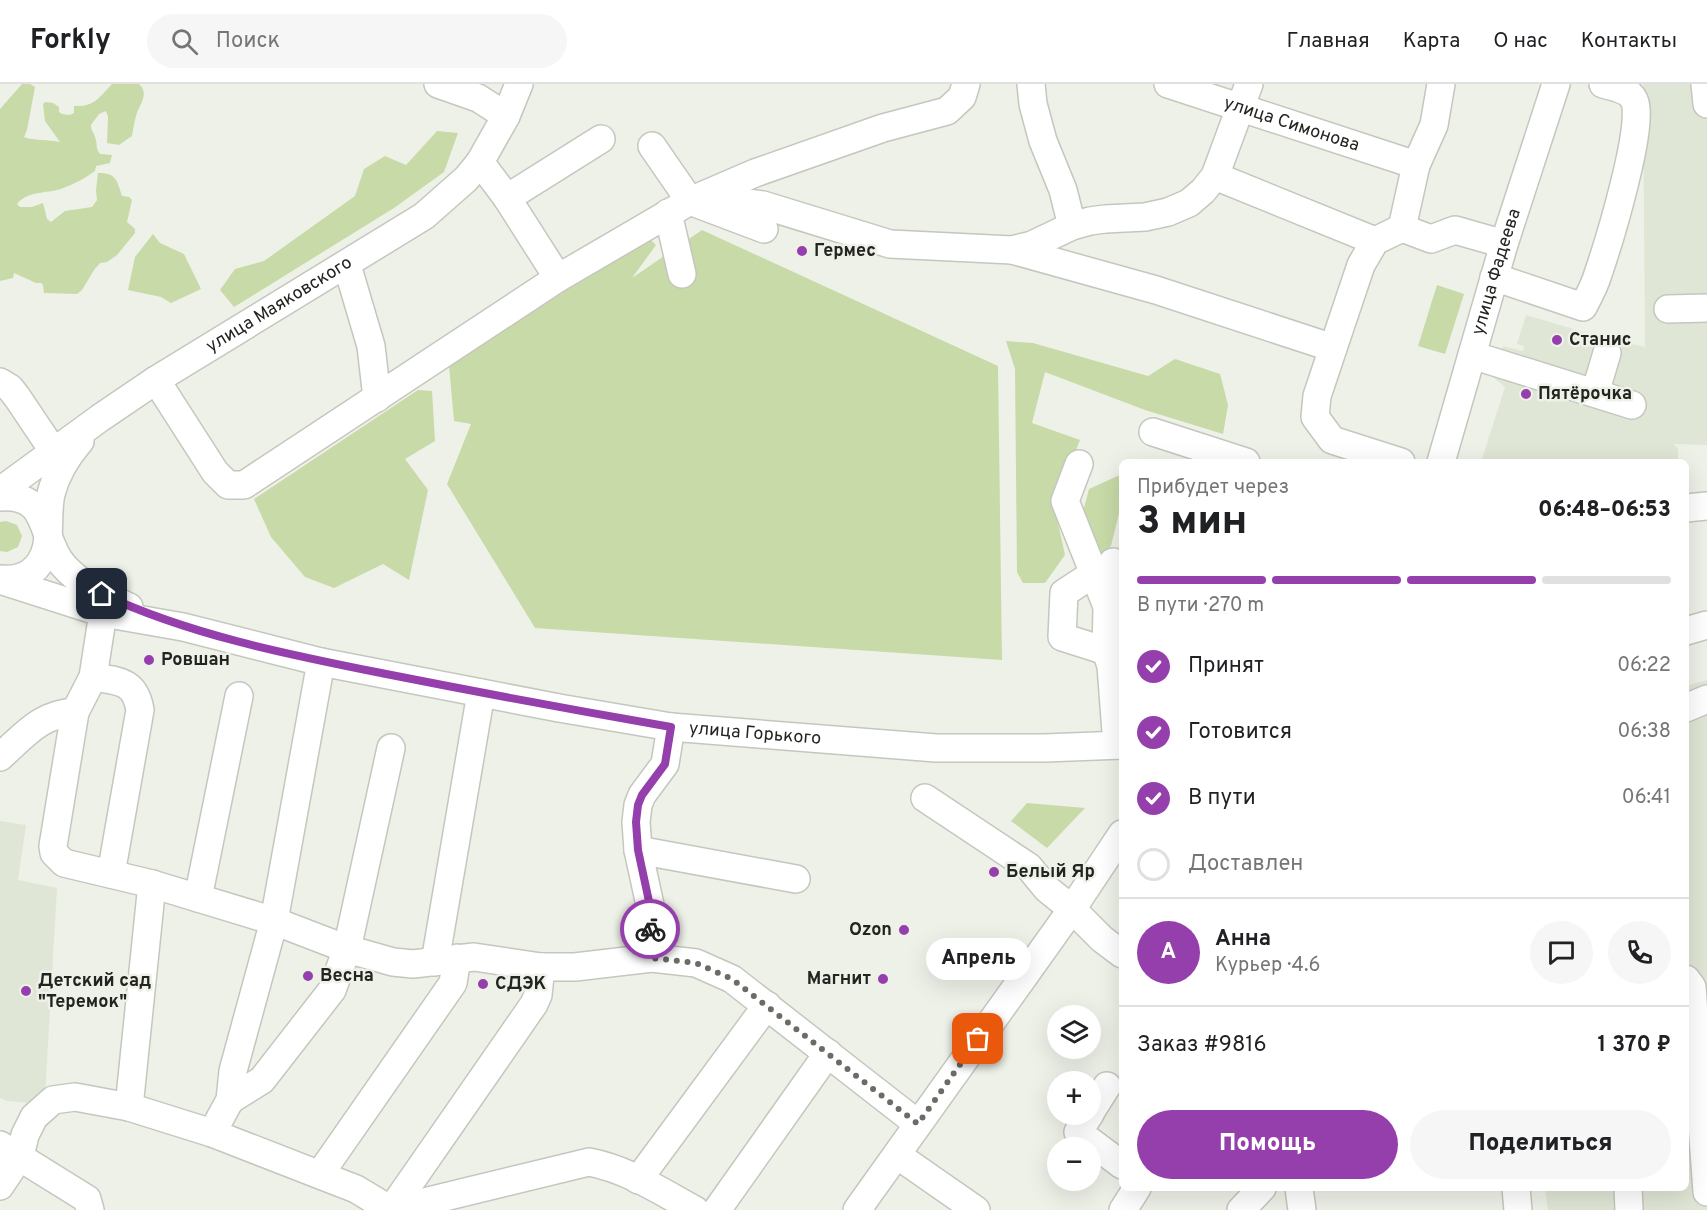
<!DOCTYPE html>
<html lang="ru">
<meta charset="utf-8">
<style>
:root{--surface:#fff;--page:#f6f6f6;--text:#202124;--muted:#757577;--line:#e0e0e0;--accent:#953fac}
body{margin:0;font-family:Overpass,sans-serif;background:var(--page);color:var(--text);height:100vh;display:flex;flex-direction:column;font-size:22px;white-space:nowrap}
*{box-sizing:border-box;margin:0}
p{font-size:20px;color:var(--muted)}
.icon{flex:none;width:33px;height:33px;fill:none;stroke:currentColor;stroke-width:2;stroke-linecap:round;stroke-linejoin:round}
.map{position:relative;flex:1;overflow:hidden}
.drawer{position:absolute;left:1119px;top:375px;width:570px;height:732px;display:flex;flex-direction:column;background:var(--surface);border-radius:9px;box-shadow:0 6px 24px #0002}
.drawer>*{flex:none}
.fabs{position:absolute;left:1047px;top:921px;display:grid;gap:12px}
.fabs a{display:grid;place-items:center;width:54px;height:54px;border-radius:50%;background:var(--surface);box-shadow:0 6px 24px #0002;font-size:30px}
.pin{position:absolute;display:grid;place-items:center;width:51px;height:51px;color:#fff;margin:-26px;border-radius:12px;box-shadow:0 3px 9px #0006}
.courier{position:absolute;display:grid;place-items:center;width:60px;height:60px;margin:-30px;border:4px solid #953fac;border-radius:50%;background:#fff;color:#222;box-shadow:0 2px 8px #0007}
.bubble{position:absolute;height:42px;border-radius:21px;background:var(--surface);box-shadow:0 6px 24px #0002;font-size:20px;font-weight:800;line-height:42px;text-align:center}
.head em{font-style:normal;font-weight:800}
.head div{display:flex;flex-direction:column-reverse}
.head{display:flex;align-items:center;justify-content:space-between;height:102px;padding:0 18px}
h1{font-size:39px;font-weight:800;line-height:45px}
.bar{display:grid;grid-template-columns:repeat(4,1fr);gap:9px 6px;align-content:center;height:72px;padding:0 18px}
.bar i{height:8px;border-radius:4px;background:var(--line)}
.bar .selected{background:var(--accent)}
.bar p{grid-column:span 4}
.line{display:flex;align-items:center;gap:15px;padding:0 18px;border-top:2px solid var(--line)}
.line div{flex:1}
.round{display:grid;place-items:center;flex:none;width:63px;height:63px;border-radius:32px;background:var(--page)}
ol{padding:0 18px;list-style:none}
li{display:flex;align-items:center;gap:18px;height:66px}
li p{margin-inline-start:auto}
li .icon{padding:6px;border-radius:50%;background:var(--accent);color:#fff;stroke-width:4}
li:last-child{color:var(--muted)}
li i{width:33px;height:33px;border:3px solid var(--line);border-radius:50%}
.button{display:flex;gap:12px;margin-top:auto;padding:12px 18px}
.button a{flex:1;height:69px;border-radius:36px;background:var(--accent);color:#fff;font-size:24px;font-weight:800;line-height:69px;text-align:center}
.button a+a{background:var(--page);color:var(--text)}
header{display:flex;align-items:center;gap:36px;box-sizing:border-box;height:84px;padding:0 30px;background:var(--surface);border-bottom:2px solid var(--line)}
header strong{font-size:28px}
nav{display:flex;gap:33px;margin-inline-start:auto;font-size:21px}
.search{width:420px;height:54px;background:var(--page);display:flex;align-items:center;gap:15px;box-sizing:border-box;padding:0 21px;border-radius:33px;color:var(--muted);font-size:22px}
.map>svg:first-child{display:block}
.built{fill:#dfe6d5}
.green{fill:#c7daa7}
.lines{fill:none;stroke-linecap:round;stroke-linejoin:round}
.minor-casing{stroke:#c4c7be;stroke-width:30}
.minor{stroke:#fff;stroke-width:27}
.done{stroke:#6a6c66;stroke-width:6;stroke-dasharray:0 10.8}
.route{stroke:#953fac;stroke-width:8}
.poi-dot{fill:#953fac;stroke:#eef1e8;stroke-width:2}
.labels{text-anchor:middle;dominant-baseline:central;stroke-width:5;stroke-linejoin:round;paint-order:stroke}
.street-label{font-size:18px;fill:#232420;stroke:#eef1e8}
.poi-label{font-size:18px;font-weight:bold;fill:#232420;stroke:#eef1e8;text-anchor:start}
</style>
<header>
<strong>Forkly</strong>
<div class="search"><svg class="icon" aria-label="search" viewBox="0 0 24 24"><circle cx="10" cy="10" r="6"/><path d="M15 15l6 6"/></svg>Поиск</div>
<nav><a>Главная</a><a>Карта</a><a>О нас</a><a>Контакты</a></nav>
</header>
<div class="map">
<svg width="1707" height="1126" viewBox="0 0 1707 1126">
<rect width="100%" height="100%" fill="#eef1e8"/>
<g class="built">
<polygon points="1643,0 1707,0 1707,361 1673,360 1678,364 1678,378 1481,378 1505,303 1494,294 1503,262 1523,267 1524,262 1517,260 1526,231 1597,252 1645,263"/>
<polygon points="1707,596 1707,1126 1548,1126 1545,1104 1686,1104 1686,602"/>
<polygon points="0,737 26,741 18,796 57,804 45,1011 31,1019 7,1017 0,1014"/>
</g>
<g class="green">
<path d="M22,0H30L35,3L27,46L24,53C29,56 51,56 60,58L45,37L43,20L45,18L53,19L59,23V28L62,30L70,31L74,29V22C94,23 99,14 112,0H139C150,10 139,21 136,32C134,39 133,46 132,52L119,61L107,59L108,33L106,27L99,30L91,41C91,47 94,49 95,53C98,60 95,64 100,70L112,71L110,79L96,82L95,87C84,95 74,100 61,105C45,110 29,106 17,120L20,123H32L43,119L47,135L51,138L65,127L92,123L97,116L96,106L98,89C116,89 117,96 122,112L129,113L132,116L127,138L135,145V149L117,171L107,178L100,179L94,186L82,206L77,210L44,209L43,201L41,199H36L14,189L13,194L0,197V25Z"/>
<polygon points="437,47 458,49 444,88 394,124 234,223 220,206 235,185 264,177 355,112 364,85 385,72 406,81"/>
<polygon points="702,146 998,282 1002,576 535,544 447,400 471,340 454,337 449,281 649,154 656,161 632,194"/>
<polygon points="153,150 160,159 184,170 201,205 171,219 161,213 128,206 135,173"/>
<polygon points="1437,201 1464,210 1445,270 1418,262"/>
<polygon points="1006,257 1033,259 1148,292 1175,275 1220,290 1228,321 1223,350 1145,326 1045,288 1032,339 1080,356 1054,421 1065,471 1045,499 1023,499 1017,488 1015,285"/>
<polygon points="418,306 432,307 435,357 405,375 428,406 409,496 383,480 334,504 305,493 271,453 254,415"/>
<polygon points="1122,390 1122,417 1111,462 1099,472 1081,435 1089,405"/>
<polygon points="6,437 17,441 22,452 18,463 7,468 0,467 0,438"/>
<polygon points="1027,719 1085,724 1047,764 1011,737"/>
</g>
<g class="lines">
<g class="minor-casing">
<g id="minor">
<polyline points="438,0 478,14 506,32"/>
<polyline points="1031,0 1033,20 1043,57 1063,106 1072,142"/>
<path id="s1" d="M1168,0L1416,81"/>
<polyline points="1705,0 1707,20"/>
<polyline points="652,62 690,117 764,145"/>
<polyline points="480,78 507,114 558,194 690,117 755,89 883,44 947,27 962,13 966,0"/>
<polyline points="1215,92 1375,157"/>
<polyline points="507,114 601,55"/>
<polyline points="690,117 740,118 763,121 890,160 1012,166 1032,161 1072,142 1090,137 1105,135 1145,133 1168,128 1189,119 1203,107 1215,92 1249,0"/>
<polyline points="668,129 682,190"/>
<polyline points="1402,144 1431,155 1455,146 1504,160"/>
<polyline points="1012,166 1156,206 1333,264"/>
<polyline points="347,181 371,262 377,314"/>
<path d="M1494,193L1583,223C1589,212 1595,201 1598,190C1608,161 1646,38 1634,16C1629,5 1613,3 1603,0"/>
<polyline points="1668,225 1707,224"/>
<polyline points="1472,271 1632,321"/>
<polyline points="156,296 215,388 228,401 244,401 558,194"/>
<polyline points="0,298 10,304 17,313 54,368"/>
<polyline points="1595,309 1607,269"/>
<polyline points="1153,348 1246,378"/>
<polyline points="1401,378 1332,356 1315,333 1317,312 1361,181 1375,157 1402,144 1416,81 1434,41 1441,0"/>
<path id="s2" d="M1441,378L1504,160L1556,0"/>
<polyline points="1079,380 1065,417 1106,520"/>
<path id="s3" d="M0,407L100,334L156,296L424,132L466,95L480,78L506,32L519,0"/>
<path d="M0,413C52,410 39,453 63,481C80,501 106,512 129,523"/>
<polyline points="1686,424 1707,422"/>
<polyline points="1093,490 1064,509 1062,553 1106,567"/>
<path d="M0,495C11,496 22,495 31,488C56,469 45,436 51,410C56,390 66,373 80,357"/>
<path id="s4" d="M0,496L103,529L183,543L321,578L559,624L671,643L936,664H1045L1122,661"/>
<polyline points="103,529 93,593 75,628 53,762 54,769 64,779 152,800 274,837 347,865 393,878 413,880 474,873 541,883 575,883 652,874 696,879 732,895 918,1040"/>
<polyline points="1686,547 1707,541"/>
<path d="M93,593C118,597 135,596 140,626L111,790"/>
<polyline points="1686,624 1707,615"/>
<polyline points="1117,661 1111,582 1106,567 1107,524 1113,478 1122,481"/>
<path d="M0,673C25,651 40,630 75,628"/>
<polyline points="925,714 1029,783 1047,805 1072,825 1102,855 1122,870"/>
<polyline points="638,766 796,795"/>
<polyline points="198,814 239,612"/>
<polyline points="652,874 650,821 638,766 636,738 638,721 642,711 665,680 671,643"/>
<polyline points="435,878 481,609"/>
<polyline points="1686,895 1692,903 1707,1108"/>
<polyline points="230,1016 262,996 332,906 347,865 391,664"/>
<polyline points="129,1023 152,800"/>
<polyline points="1090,1029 1107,1002"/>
<polyline points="1090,1030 1078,1048 1122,1081"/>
<polyline points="212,1049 230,1016 233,987 274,837 321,578"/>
<polyline points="0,1061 87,1115 90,1126"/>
<polyline points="897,1071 976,1126"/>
<polyline points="320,1090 453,899 457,874"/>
<polyline points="638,1096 767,921"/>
<polyline points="0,1102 20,1072 25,1051 34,1033 53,1016 75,1013 129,1023 212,1049 356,1105 391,1126"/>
<polyline points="1299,1104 1302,1126"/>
<polyline points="1516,1104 1518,1126"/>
<polyline points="1628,1104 1629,1126"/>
<path d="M391,1126L589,1078C627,1085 662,1108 695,1126"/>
<polyline points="391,1126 534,920 538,911 541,883"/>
<polyline points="717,1126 828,969"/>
<polyline points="857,1126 1072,825 1122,750"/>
<polyline points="1123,1126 1137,1104"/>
<polyline points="1241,1126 1262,1104"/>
</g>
</g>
<use href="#minor" class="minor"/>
</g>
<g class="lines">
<polyline class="done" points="650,845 652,874 696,879 732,895 918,1040 978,955"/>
<path class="route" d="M102,510C190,551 286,570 381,589C477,608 574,626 671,643L665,680L642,711L638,721L636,738L638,766L650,822V845"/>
</g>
<g class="poi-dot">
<circle cx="802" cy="167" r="6"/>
<circle cx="1557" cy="256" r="6"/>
<circle cx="1526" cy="310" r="6"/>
<circle cx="149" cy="576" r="6"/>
<circle cx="994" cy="788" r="6"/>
<circle cx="904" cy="846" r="6"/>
<circle cx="308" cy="892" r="6"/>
<circle cx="883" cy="895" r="6"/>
<circle cx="483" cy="900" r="6"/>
<circle cx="26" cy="907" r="6"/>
</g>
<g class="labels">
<g class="street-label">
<text stroke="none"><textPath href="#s1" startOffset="130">улица Симонова</textPath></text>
<text stroke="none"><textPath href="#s2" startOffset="198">улица Фадеева</textPath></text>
<text stroke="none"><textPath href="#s3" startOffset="336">улица Маяковского</textPath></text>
<text stroke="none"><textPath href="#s4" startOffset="772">улица Горького</textPath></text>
</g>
<g class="poi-label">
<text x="814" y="167">Гермес</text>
<text x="1569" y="256">Станис</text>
<text x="1538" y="310">Пятёрочка</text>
<text x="161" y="576">Ровшан</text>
<text x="1006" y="788">Белый Яр</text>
<text x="892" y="846" text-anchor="end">Ozon</text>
<text x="320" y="892">Весна</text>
<text x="871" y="895" text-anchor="end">Магнит</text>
<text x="38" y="897">Детский сад<tspan x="38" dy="21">"Теремок"</tspan></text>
<text x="495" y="900">СДЭК</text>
</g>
</g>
</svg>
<div class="fabs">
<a><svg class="icon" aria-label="layers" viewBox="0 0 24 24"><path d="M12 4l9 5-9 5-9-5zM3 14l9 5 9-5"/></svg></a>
<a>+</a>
<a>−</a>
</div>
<div class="pin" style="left:978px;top:955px;background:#ea580c"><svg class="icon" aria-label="bag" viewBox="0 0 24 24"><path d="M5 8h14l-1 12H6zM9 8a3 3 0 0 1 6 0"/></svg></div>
<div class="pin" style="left:102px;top:510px;background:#1f2937"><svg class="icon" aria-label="home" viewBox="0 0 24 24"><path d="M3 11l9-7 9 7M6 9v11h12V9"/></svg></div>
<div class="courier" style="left:650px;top:845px"><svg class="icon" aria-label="bike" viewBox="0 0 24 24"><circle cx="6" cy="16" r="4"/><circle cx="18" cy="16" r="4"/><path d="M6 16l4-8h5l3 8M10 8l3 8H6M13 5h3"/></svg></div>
<div class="bubble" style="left:926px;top:854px;width:105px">Апрель</div>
<section class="drawer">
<div class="head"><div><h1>3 мин</h1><p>Прибудет через</p></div><em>06:48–06:53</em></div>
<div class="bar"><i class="selected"></i><i class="selected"></i><i class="selected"></i><i></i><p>В пути · 270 m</p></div>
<ol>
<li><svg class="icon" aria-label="check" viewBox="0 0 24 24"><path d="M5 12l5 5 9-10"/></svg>Принят<p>06:22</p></li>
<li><svg class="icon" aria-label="check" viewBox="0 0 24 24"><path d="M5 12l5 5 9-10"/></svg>Готовится<p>06:38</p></li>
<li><svg class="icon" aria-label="check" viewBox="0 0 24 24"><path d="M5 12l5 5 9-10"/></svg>В пути<p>06:41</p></li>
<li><i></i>Доставлен</li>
</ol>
<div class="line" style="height:108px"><b class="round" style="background:var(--accent);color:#fff">А</b><div><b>Анна</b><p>Курьер · 4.6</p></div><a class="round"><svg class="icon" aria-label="chat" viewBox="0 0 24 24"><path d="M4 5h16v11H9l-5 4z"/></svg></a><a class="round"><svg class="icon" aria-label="phone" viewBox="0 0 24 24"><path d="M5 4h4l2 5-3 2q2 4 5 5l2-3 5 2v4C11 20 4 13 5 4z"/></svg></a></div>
<div class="line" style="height:78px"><div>Заказ #9816</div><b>1 370 ₽</b></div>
<div class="button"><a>Помощь</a><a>Поделиться</a></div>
</section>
</div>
